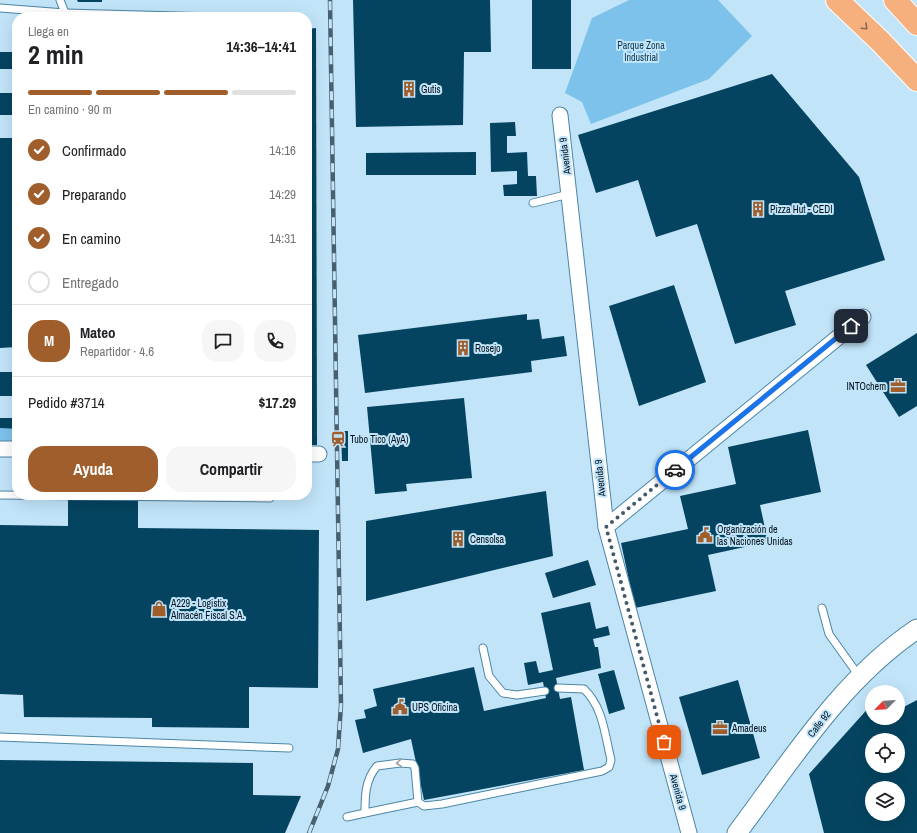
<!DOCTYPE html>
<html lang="es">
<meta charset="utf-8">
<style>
:root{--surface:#fff;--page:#f6f6f6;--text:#202124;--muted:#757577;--line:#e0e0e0;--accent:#a05e2c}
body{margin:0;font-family:"Archivo Narrow",sans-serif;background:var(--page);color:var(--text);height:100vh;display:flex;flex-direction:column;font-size:15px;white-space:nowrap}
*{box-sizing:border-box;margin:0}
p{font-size:13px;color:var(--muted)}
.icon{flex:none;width:22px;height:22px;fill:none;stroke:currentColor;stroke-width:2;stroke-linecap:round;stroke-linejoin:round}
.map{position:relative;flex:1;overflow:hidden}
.side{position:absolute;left:12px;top:12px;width:300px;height:488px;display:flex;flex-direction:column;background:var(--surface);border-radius:16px;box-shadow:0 4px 16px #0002}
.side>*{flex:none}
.needle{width:26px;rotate:246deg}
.buttons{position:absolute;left:865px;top:685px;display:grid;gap:8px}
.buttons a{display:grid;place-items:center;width:40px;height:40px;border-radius:50%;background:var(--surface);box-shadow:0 4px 16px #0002;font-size:20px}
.pin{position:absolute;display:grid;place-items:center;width:34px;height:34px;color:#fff;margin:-17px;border-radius:8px;box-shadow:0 2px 6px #0006}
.courier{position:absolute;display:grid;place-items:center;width:40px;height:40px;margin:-20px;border:3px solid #1a73e8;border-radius:50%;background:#fff;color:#222;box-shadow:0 1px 5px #0007}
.summary em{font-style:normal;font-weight:700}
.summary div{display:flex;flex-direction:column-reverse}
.summary{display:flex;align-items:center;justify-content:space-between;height:68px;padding:0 16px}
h1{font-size:26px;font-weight:700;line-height:30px}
.bar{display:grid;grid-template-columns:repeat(4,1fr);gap:6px 4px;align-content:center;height:48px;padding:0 16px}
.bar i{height:5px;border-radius:3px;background:var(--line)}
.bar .active{background:var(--accent)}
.bar p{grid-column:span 4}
.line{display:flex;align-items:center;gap:10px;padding:0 16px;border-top:1px solid var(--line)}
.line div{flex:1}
.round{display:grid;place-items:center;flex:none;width:42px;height:42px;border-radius:16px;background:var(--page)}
ol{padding:0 16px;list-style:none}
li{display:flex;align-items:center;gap:12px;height:44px}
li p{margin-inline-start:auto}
li .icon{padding:4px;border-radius:50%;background:var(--accent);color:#fff;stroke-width:4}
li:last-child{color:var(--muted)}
li i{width:22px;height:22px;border:2px solid var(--line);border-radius:50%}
.button{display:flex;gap:8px;margin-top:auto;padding:8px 16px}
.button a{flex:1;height:46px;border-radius:16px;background:var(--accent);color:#fff;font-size:16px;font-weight:700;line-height:46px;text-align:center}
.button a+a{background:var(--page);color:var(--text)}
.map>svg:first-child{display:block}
.green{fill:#7cc2ea}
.building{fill:#054460;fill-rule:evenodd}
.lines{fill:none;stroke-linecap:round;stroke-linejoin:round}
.service-casing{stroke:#4c86a6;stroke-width:9}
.minor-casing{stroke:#4c86a6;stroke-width:17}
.tertiary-casing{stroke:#4c86a6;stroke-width:21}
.trunk-casing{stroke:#fff;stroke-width:24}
.service{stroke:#fff;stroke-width:7}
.minor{stroke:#fff;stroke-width:15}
.tertiary{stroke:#fff;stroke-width:19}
.trunk{stroke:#f6b07e;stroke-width:22}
.rail-casing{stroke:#485f6e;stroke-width:4.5}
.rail{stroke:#c1e4f9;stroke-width:3;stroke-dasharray:9;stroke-linecap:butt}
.oneway{stroke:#876852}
.oneway2{stroke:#999fa4}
.done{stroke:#445a69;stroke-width:4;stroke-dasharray:0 7.2}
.route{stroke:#1a73e8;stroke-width:5}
.labels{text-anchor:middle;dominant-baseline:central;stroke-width:4;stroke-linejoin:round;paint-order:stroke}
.park-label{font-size:10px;fill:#0b3950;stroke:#c1e4f9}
.poi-label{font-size:10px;fill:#00101c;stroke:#c1e4f9;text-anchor:start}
.street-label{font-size:10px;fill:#00101c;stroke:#c1e4f9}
</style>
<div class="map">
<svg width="917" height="833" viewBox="0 0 917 833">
<rect width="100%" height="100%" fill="#c1e4f9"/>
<g class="green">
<polygon points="629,0 718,0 752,36 709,79 591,124 582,102 565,93 592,18"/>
<polygon points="0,428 17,429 17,443 0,443"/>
</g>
<g class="building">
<polygon points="77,0 102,0 102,2 78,2"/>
<polygon points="353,0 490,0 491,52 464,52 463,125 356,127"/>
<rect x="532" y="0" width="39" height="69"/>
<polygon points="316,28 317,445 307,445 307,29"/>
<rect x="0" y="52" width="17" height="17"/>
<polygon points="772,74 859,177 885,260 785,291 796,325 735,344 697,224 656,237 638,180 596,193 578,135"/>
<rect x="0" y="93" width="17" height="22"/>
<polygon points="515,122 516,136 507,136 507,153 527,152 528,176 536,176 537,196 504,196 503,185 517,184 517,171 491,172 490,123"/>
<polygon points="0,138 17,138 17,347 0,348"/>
<polygon points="476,152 476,175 366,175 366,153"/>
<polygon points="674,285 706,382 639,406 609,306"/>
<polygon points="527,314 527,320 539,319 542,339 564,336 567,356 531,361 532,372 365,393 358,335"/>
<polygon points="917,333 917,406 899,417 866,365"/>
<rect x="0" y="372" width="17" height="24"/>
<polygon points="464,398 472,478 406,484 407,491 375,494 367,407"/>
<polygon points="0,418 17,418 17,429 0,428"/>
<polygon points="808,430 821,492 760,505 768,542 708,555 716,591 635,608 621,543 688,529 680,496 736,484 728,447"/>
<polygon points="341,431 348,431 348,461 342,461"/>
<polygon points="546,491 553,556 366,601 366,521"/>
<polygon points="68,498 138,499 138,528 319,530 318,688 249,687 249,728 152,727 152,718 24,717 23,695 0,694 0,525 68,526"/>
<polygon points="588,560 596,585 553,598 545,573"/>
<polygon points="590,602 596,629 608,626 610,635 593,639 595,647 598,647 601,668 556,678 560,699 571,697 584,770 424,800 411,739 363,753 355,720 366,718 364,710 377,706 373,689 474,667 484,711 546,698 543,682 528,685 524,663 536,661 539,673 553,670 541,613"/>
<polygon points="614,670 625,709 609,714 598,674"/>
<polygon points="738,680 760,758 702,775 679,697"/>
<path d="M917,700V833H824L809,774L872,704V718H898V710ZM872,740H898V766H872ZM872,788H898V814H872Z"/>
<polygon points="0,760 253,763 253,795 301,796 285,833 0,833"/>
</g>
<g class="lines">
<g class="service-casing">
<g id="service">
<polyline points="0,8 65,13 60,0"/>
<polyline points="65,13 215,17"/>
<polyline points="533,203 569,194"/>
<polyline points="0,495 270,498"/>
<polyline points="822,608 829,634 859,676"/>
<polyline points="483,648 489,676 503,693 517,695 545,691"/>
<polyline points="0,737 289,748"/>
<path d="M418,802L415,768L413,764L400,763L377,766C365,780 365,796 365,813L418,802L424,806L442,804L602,771L609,767L611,760C605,735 603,707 584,689L558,688"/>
<polyline points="347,817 365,813"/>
</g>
</g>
<g class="minor-casing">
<g id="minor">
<polyline points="560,115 606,527 689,833"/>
<polyline points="0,449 17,449"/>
<polyline points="307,454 319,454"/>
<polyline points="606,527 863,317"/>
</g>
</g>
<g class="tertiary-casing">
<path id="tertiary" d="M737,833C791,761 841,680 917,629"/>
</g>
<g class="trunk-casing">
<g id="trunk">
<polyline points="837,0 880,41 917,80"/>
<polyline points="895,0 917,24"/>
</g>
</g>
<use href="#service" class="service"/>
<use href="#minor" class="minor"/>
<use href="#tertiary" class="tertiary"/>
<use href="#trunk" class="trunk"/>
<g class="rail-casing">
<polyline id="rail" points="309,833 328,786 338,749 341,705 330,0"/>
</g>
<use href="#rail" class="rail"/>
</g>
<defs><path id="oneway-chevron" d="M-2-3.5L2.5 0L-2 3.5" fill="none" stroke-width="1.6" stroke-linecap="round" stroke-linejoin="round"/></defs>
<use class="oneway" href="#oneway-chevron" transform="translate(865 27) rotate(43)"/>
<use class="oneway2" href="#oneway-chevron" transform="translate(399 763) rotate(175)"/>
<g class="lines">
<polyline class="done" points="664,742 606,527 675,470"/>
<polyline class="route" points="675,470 851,326"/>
</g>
<defs>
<g id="building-bare" transform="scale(1.2)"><path d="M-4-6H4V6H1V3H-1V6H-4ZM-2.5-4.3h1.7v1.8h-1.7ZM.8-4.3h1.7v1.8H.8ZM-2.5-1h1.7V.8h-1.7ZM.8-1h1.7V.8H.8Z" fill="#a05e2c" stroke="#c1e4f9" stroke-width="2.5" paint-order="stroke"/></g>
<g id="office-bare" transform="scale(1.2)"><path d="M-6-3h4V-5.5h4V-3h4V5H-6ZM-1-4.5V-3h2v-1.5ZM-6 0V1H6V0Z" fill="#a05e2c" stroke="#c1e4f9" stroke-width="2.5" paint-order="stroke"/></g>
<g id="station-bare" transform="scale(1.2)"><path d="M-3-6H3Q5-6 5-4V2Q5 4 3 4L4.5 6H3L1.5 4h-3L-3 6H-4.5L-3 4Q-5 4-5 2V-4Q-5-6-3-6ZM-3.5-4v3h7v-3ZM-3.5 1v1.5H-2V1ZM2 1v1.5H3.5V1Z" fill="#a05e2c" stroke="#c1e4f9" stroke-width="2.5" paint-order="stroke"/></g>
<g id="civic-bare" transform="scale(1.2)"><path d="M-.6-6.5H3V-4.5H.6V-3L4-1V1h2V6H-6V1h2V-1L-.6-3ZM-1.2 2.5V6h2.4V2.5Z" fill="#a05e2c" stroke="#c1e4f9" stroke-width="2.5" paint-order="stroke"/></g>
<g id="shop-bare" transform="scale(1.2)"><path d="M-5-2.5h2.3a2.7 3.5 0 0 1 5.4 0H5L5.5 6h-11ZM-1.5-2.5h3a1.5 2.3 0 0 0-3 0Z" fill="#a05e2c" stroke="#c1e4f9" stroke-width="2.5" paint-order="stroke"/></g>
</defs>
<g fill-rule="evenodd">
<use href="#building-bare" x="409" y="89"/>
<use href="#building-bare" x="758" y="209"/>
<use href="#building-bare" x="463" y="348"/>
<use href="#office-bare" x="898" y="386"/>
<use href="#station-bare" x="338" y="439"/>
<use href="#civic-bare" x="705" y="535"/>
<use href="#building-bare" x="458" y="539"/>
<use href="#shop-bare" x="159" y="609"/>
<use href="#civic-bare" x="400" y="707"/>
<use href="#office-bare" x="720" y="728"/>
</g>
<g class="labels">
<g class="park-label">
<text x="641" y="45">Parque Zona<tspan x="641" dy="12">Industrial</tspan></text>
</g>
<g class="poi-label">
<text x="421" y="89">Gutis</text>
<text x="770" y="209">Pizza Hut - CEDI</text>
<text x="475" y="348">Rosejo</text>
<text x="886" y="386" text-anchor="end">INTOchem</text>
<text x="350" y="439">Tubo Tico (AyA)</text>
<text x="717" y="529">Organización de<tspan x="717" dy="12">las Naciones Unidas</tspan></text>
<text x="470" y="539">Censolsa</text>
<text x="171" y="603">A229 - Logistix<tspan x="171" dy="12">Almacén Fiscal S.A.</tspan></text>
<text x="412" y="707">UPS Oficina</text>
<text x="732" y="728">Amadeus</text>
</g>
<g class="street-label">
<text transform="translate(565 156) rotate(-97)">Avenida 9</text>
<text transform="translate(600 478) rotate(-96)">Avenida 9</text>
<text transform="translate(819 724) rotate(-52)">Calle 92</text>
<text transform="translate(678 792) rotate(75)">Avenida 9</text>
</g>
</g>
</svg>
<div class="buttons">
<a><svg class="needle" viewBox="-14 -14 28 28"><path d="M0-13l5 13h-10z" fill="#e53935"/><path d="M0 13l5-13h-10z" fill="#757577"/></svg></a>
<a><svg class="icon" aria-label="locate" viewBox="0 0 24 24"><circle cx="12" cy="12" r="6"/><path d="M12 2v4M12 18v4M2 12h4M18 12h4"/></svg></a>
<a><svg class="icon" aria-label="layers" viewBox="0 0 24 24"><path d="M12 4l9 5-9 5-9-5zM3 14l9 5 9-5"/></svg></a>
</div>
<div class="pin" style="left:664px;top:742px;background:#ea580c"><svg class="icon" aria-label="bag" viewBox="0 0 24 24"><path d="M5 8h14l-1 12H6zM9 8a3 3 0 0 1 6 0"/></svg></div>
<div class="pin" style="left:851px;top:326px;background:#1f2937"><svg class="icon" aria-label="home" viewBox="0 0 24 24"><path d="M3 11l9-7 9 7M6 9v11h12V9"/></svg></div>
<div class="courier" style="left:675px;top:470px"><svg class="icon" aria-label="car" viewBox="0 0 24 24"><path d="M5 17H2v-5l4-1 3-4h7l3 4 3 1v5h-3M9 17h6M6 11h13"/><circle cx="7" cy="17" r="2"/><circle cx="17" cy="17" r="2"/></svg></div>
<section class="side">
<div class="summary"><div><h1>2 min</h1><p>Llega en</p></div><em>14:36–14:41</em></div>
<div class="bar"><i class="active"></i><i class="active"></i><i class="active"></i><i></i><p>En camino · 90 m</p></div>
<ol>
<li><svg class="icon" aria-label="check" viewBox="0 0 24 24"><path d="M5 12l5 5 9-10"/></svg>Confirmado<p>14:16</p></li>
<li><svg class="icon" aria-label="check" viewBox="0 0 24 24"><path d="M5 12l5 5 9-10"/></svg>Preparando<p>14:29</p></li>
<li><svg class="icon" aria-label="check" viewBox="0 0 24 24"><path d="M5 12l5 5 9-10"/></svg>En camino<p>14:31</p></li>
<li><i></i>Entregado</li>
</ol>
<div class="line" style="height:72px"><b class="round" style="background:var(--accent);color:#fff">M</b><div><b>Mateo</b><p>Repartidor · 4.6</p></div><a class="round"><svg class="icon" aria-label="chat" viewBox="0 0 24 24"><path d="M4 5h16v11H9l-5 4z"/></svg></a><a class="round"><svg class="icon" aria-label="phone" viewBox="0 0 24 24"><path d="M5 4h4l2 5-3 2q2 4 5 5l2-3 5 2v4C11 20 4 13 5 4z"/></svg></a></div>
<div class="line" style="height:52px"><div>Pedido #3714</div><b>$17.29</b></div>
<div class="button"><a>Ayuda</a><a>Compartir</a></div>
</section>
</div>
